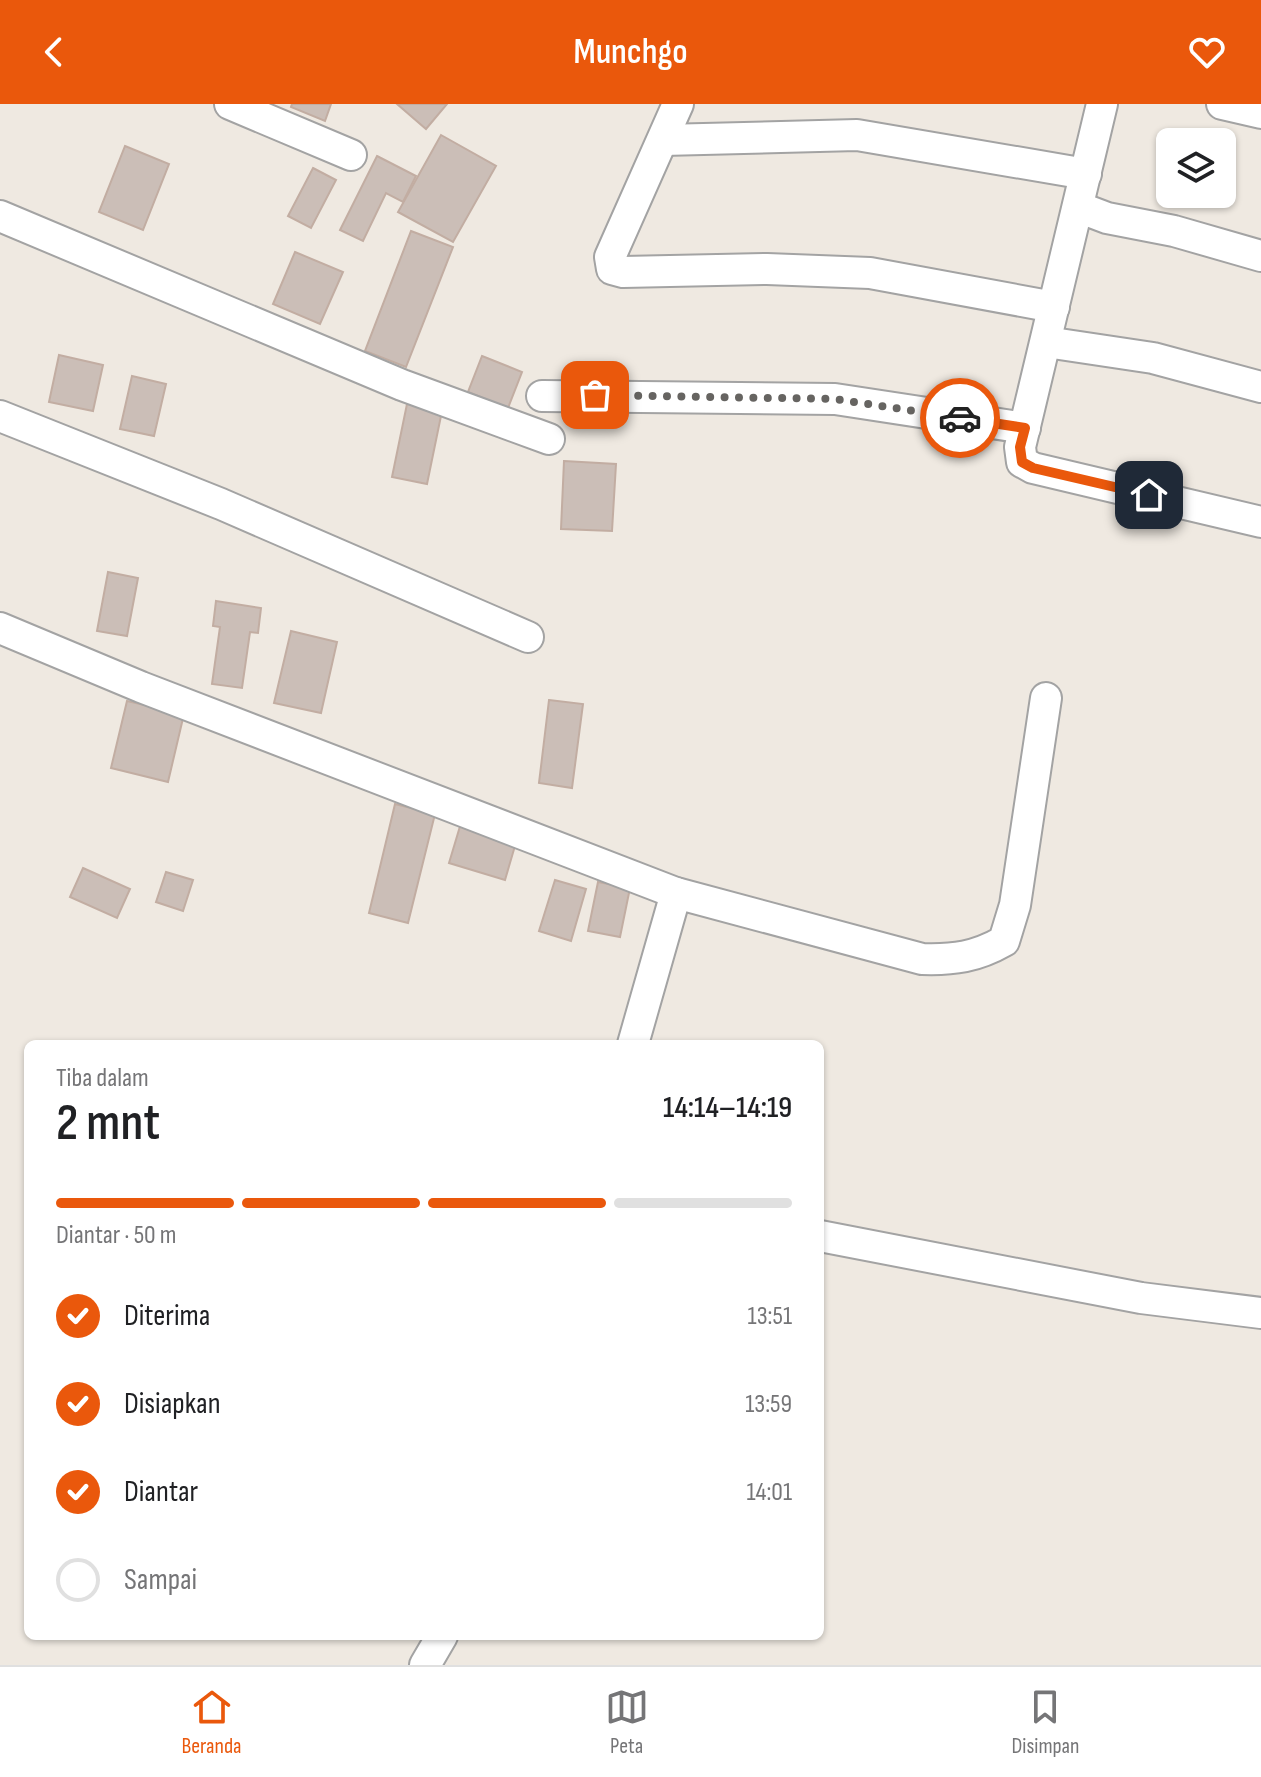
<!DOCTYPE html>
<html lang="id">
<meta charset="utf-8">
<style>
:root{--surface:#fff;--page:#f2f2f2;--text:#202124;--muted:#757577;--line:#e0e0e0;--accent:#ea580c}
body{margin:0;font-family:"Sofia Sans Condensed",sans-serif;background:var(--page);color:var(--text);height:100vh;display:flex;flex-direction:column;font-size:30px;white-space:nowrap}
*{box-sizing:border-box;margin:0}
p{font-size:26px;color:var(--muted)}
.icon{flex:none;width:44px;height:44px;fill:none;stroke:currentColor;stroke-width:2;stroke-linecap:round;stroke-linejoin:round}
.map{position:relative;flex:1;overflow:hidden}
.sheet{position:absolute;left:24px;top:936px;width:800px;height:600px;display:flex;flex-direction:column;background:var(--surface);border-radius:12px;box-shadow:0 2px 6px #0004}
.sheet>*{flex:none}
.fabs{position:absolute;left:1156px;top:24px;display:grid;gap:16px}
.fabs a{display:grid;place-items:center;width:80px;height:80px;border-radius:12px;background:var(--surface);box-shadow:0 2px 6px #0004;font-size:40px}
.pin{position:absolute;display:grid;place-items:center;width:68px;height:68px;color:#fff;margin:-34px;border-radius:16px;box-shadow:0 4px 12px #0006}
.courier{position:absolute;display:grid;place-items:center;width:80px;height:80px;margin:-40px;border:6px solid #ea580c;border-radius:50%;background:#fff;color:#222;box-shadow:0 2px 10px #0007}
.summary em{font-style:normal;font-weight:600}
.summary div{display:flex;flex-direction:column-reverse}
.summary{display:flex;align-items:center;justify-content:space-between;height:136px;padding:0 32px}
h1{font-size:52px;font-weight:600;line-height:60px}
.bar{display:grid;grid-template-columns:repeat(4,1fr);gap:12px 8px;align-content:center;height:96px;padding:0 32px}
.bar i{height:10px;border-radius:6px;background:var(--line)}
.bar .active{background:var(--accent)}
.bar p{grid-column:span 4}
ol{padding:0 32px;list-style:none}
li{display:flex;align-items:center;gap:24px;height:88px}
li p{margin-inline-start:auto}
li .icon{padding:8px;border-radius:50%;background:var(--accent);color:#fff;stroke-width:4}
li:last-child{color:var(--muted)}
li i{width:44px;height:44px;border:4px solid var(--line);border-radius:50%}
header{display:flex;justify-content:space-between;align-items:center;height:104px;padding:0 32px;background:var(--accent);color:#fff;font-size:36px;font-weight:600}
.tab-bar{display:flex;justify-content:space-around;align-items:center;height:112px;border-top:2px solid var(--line);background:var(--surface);font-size:22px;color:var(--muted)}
.tab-bar a{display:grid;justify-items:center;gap:4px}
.tab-bar .active{color:var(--accent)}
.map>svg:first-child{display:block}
.building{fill:#cbbeb7;stroke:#c2ada2;stroke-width:2}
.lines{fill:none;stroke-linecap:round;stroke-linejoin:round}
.street-casing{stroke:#a3a3a3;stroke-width:34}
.street{stroke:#fff;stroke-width:30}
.done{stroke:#666461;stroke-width:8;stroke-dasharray:0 14.4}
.route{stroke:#ea580c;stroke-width:10}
</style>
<header><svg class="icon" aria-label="back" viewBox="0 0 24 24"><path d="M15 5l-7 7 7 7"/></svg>Munchgo<svg class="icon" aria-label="heart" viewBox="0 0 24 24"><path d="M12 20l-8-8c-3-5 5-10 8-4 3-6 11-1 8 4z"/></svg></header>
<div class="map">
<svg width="1261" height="1561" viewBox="0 0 1261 1561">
<rect width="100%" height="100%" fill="#efe9e1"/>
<g class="building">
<polygon points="292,0 331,0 325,17 291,3"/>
<polygon points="397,0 447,0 426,25"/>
<polygon points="441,31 496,62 453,138 398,108"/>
<polygon points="125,42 169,60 143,126 99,108"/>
<polygon points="377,52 416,72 403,98 386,89 363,137 340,126"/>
<polygon points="313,64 336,76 311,124 288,112"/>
<polygon points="411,127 453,143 406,263 365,247"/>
<polygon points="295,148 343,168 320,220 273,200"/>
<polygon points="59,251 103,261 93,307 49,298"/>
<polygon points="482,252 522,268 508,304 468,288"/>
<polygon points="132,272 166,280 154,332 120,325"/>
<polygon points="407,300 442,307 427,380 392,373"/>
<polygon points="564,357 616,360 612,427 561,425"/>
<polygon points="108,468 138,474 127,532 97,527"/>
<polygon points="216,497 261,504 258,529 250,528 242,584 212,580 220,523 213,522"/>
<polygon points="291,527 337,538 321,609 274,599"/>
<polygon points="549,596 583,600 572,684 539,679"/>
<polygon points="127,597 184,610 168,678 111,664"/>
<polygon points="395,700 435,710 408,819 369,809"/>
<polygon points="461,719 517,735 505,776 449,759"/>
<polygon points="83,764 130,785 117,814 70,793"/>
<polygon points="166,768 193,776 183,807 156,798"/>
<polygon points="555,776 586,785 571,837 539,827"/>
<polygon points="598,778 630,784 620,833 588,827"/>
</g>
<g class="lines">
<g class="street-casing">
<g id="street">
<polyline points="230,0 351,51"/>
<polyline points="678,0 610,153 612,165 623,168 767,165 870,169 1054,203"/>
<polyline points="1102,0 1020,343 1022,358 1033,364 1261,418"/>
<polyline points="1222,0 1261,9"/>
<polyline points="663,36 857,31 1086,70"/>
<polyline points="1078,103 1107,114 1174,127 1261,152"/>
<polyline points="0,112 402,281 549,335"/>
<polyline points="1046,238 1153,254 1261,283"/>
<polyline points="542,292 835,295 1025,324"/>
<polyline points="0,312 221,400 528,533"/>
<path d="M0,524L141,583L676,789L922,855C954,856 976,853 1004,837L1015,801L1046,594"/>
<polyline points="633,940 676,789"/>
<polyline points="820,1132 1141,1194 1261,1209"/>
<polyline points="425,1561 442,1532"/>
</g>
</g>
<use href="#street" class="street"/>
</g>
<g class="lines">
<polyline class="done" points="595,291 835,295 960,314"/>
<polyline class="route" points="960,314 1025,324 1020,343 1022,358 1033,364 1149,391"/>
</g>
</svg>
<div class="fabs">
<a><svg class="icon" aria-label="layers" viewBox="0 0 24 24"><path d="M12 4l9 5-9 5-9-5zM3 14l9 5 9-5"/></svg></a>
</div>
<div class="pin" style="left:595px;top:291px;background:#ea580c"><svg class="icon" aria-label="bag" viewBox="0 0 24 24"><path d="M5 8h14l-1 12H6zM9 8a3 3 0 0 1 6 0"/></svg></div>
<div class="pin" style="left:1149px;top:391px;background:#1f2937"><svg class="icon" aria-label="home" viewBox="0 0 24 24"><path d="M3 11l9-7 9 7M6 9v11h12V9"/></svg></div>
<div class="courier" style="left:960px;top:314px"><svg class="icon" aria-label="car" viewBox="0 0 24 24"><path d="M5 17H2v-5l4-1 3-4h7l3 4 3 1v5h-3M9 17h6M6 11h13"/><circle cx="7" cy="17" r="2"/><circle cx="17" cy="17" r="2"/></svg></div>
<section class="sheet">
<div class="summary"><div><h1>2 mnt</h1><p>Tiba dalam</p></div><em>14:14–14:19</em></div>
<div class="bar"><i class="active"></i><i class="active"></i><i class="active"></i><i></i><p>Diantar · 50 m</p></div>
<ol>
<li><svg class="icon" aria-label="check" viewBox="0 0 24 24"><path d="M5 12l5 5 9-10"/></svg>Diterima<p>13:51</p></li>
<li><svg class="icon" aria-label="check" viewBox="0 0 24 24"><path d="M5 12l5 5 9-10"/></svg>Disiapkan<p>13:59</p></li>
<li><svg class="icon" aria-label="check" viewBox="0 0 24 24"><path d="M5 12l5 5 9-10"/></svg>Diantar<p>14:01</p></li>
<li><i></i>Sampai</li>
</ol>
</section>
</div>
<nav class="tab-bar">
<a class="active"><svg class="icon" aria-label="home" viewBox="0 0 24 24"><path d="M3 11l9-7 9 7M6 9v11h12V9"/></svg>Beranda</a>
<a><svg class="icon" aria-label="map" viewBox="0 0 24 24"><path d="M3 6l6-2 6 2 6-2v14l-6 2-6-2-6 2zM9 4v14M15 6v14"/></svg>Peta</a>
<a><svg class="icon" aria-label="saved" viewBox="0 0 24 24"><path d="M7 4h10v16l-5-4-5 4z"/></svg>Disimpan</a>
</nav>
